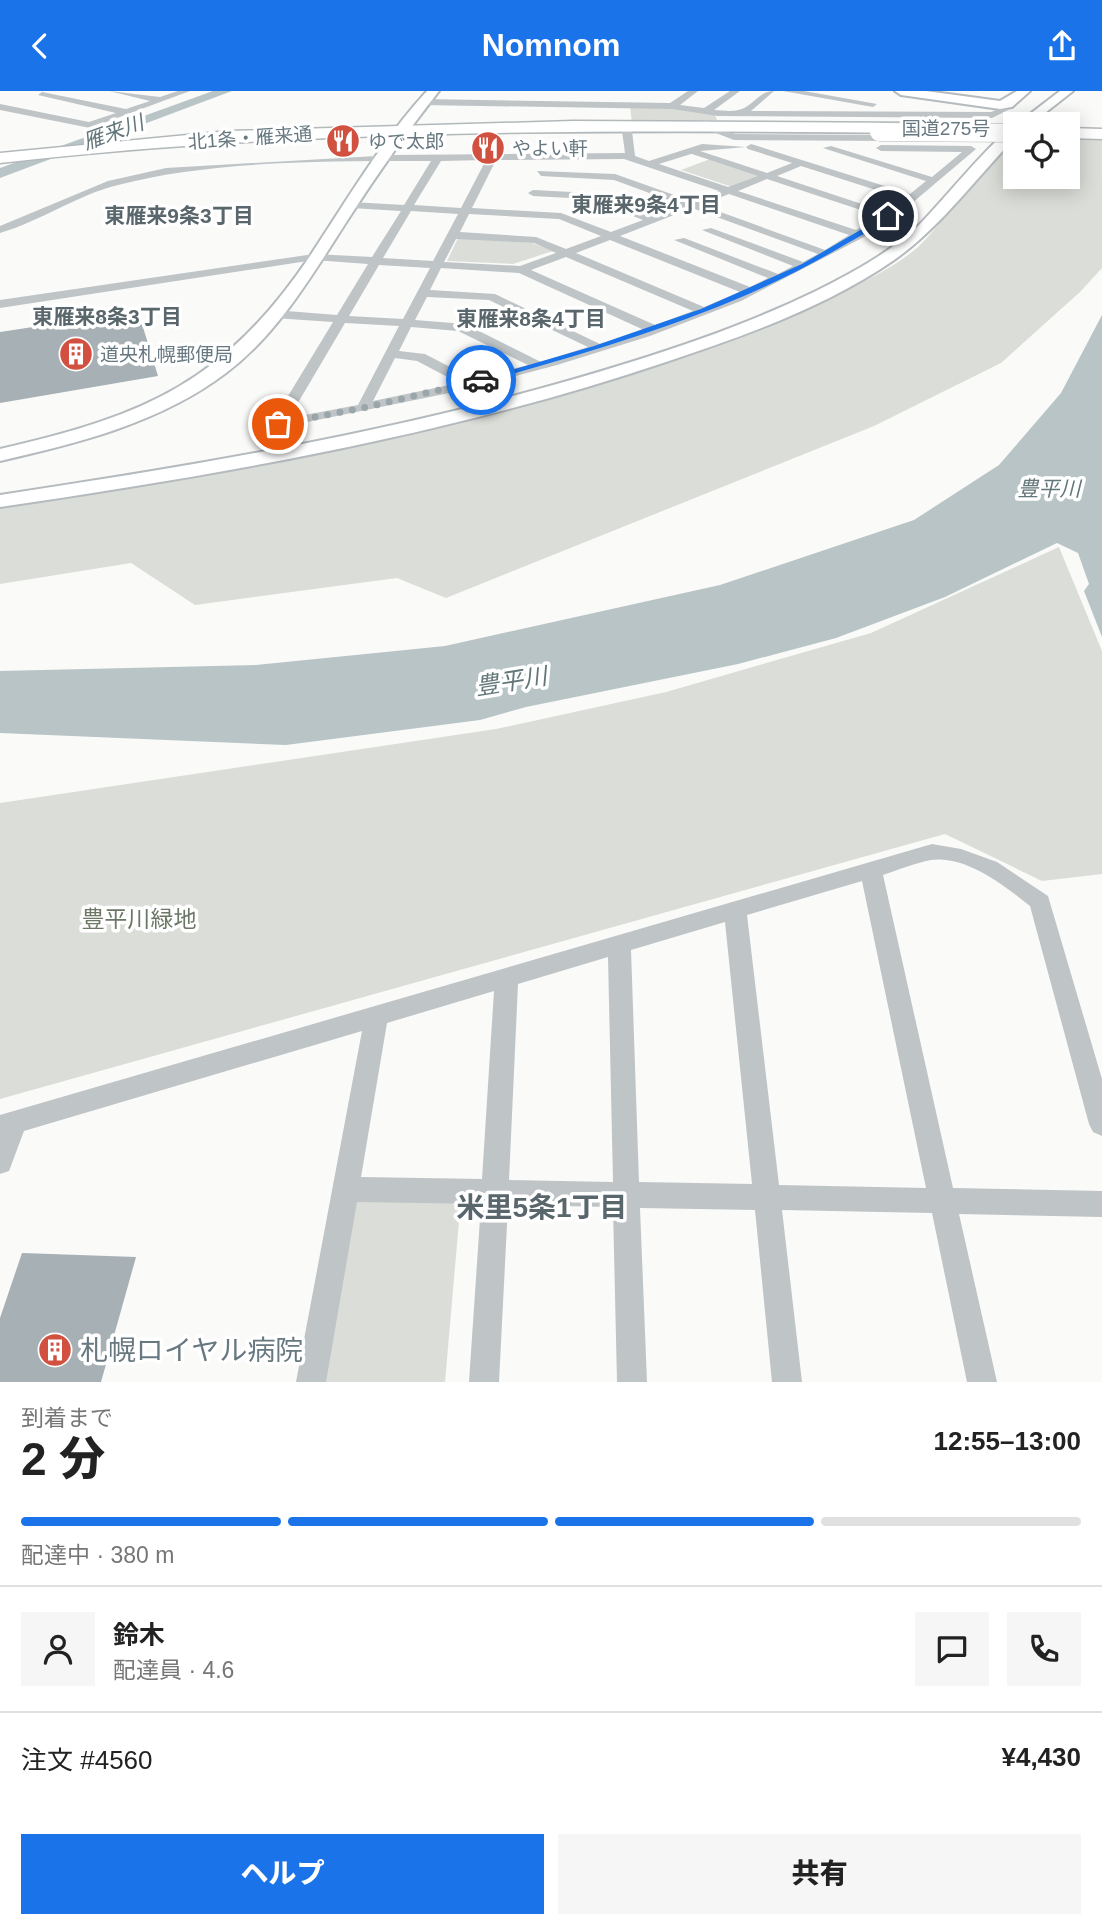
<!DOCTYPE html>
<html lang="ja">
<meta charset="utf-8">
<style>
:root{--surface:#fff;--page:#f6f6f6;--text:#222;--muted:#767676;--line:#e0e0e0;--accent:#1a73e8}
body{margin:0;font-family:Helvetica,"Noto Sans JP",sans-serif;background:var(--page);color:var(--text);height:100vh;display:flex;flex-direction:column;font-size:26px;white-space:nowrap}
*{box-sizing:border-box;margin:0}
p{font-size:23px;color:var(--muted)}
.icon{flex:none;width:38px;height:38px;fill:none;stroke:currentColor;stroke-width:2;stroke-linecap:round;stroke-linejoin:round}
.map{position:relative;height:1291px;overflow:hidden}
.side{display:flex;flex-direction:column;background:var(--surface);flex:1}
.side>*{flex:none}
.tools{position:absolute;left:1003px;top:21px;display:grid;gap:14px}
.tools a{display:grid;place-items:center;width:77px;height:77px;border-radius:0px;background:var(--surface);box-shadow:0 4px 18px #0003;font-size:35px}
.pin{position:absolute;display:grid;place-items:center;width:60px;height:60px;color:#fff;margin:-30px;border:4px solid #fff;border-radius:50%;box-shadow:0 2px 7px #0007}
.courier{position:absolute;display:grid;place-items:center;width:70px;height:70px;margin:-35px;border:5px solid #1a73e8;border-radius:50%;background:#fff;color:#222;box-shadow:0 2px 9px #0007}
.summary em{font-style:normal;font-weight:800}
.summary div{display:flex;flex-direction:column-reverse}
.summary{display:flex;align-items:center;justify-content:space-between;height:119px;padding:0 21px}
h1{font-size:46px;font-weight:800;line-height:52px}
.bar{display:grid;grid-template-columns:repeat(4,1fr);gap:10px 7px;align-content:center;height:84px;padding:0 21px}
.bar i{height:9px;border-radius:5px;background:var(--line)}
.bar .selected{background:var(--accent)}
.bar p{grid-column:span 4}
.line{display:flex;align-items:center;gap:18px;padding:0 21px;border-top:2px solid var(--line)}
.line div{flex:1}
.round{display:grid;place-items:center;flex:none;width:74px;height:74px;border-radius:0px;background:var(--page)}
.action{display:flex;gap:14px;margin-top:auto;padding:14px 21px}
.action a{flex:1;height:80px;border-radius:0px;background:var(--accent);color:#fff;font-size:28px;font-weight:800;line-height:80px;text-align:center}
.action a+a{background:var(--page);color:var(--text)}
header{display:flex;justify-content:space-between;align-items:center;height:91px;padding:0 21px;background:var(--accent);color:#fff;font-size:32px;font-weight:800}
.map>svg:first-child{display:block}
.green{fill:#dbded8}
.water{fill:#b8c4c6}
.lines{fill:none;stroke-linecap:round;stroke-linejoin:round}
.river{fill:#b8c4c6;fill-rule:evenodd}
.building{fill:#a7b0b4}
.secondary-casing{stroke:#b4babe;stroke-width:4}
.highway-casing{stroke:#b3b8bb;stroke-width:3}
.street{fill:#bfc4c7;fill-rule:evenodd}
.secondary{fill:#fff;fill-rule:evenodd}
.highway{fill:#fff;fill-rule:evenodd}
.highway-bridge-casing{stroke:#b3b8bb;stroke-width:19;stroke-linecap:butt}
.highway-bridge{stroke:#fff;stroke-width:18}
.route{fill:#1a73e8}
.done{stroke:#9aa6aa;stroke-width:7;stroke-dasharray:0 12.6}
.labels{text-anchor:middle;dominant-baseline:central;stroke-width:7;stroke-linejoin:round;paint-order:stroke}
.far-street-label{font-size:19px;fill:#677880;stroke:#fff}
.far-poi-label{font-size:19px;fill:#677880;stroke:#fff;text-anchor:start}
.far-water-label{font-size:21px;font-style:italic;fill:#637679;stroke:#fff}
.far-neighbourhood-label{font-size:21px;font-weight:bold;fill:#59666c;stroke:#fff}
.park-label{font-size:23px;fill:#6c7866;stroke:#fff}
.water-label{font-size:24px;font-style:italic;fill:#637679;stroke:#fff}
.near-neighbourhood-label{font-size:28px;font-weight:bold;fill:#59666c;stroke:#fff}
.near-poi-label{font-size:28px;fill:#677880;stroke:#fff;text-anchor:start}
</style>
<header><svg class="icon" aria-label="back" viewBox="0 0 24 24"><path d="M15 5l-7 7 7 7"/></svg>Nomnom<svg class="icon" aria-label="share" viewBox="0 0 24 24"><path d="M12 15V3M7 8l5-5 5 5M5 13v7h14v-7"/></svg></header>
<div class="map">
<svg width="1102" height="1291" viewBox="0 0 1102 1291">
<rect width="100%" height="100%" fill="#fafaf8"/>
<g class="green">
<polygon points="630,15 670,16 715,24 717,29 632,32"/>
<path d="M1068,44H1102V177L1080,201L1001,272L874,335L446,507L397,487L195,514L131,472L0,493V415C258,377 510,333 754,237C803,218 879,190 918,156C931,144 942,128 954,114C974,92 995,71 1015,50V86H1068Z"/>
<polygon points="710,68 761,85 732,96 681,79"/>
<polygon points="458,147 532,152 553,160 513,173 447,170"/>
<polygon points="1059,456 1102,560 1102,783 1042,790 945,743 0,1008 0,712 496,638 666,601 871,542"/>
<polygon points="356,1109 452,1112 460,1119 445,1291 320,1291 350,1114"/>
</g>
<polygon class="water" points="1102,224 1102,546 1084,500 1089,493 1078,462 1057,452 945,506 836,547 738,573 526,616 480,629 286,654 0,642 0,580 256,574 445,555 720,494 914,429 999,374 1061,302"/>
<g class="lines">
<polygon class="river" points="213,0 232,0 0,87 0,77"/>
</g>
<g class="building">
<polygon points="138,220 158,285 0,312 0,241"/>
<polygon points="22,1162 136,1166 101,1291 0,1291 0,1227"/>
</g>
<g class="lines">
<g class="secondary-casing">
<g id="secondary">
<path d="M427,0H439C406,42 376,85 347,130C312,184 278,243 226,282C160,332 78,352 0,370V358C145,325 225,291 310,165C347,109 382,49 427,0Z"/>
<polygon points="895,0 926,0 1000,10 1017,0 1030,0 1012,16 1000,18 901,4"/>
<polygon points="1060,0 1073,0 1031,33 1017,33"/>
<path d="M1015,36V47C975,88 941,136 894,169C826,216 744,245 666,271C450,344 225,383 0,416V404C192,375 384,343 571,289C654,265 738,238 816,200C852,182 889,162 918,135C938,116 997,42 1015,36Z"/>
</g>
</g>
<g class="highway-casing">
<g id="highway">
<path d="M573,30L917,32L925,37L917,42C610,39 305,37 0,72V62L229,40Z"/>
<polygon points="1068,37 1102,38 1102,48 1068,47"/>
</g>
</g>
<g class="street">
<polygon points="109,0 160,6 178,0 190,0 90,37 0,19 0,13 89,31 116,22 38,4 42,1 126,18 150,10"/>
<path d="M688,0H698L680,14L704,17L730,0H740L714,19C721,19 731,21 738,19C753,16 758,0 774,0L751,20L991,21L999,18L996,14L1000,11L1008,19L992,27L718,25L672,18L423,14L419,11L423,8L670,12Z"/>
<polygon points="783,0 804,0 877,13 873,16"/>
<polygon points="706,29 711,32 709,34 735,43 896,44 901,47 896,50 734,49 695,34"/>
<path d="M627,37L632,40L635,65L649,70L702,53L746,56L751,53L910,103L926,90L823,57L831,55L932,86L962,61L881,60L876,57L881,54L971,55L976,58L905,118L864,146L741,210L650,245L557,274L459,300L278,337L271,333L333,231L274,227L268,223L274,219L337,224L368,173L314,169L0,217V209L314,163L372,166L401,120L351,117L346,114L351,111L404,114L431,70C335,70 211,69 118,94C77,104 41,130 0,142V135L108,90L166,77L394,64L625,62L622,40ZM746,56L748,58L792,72L767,82L700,60ZM691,63H692L758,85L728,96L659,73ZM624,68L719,100L691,110L615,83L537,80L541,85L614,89L682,114L652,125L591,102L533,99L528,102L533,105L589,108L643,129L611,141L561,122L472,117L496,69ZM486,69L461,117L414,114L441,70ZM801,75L904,108L886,121L777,85ZM767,88L879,125L856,139L738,100ZM729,103L849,144L825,159L701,114ZM692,117L818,163L803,171L711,137L702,139L793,175L778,183L684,147L674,149L768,187L750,196L620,145ZM411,120L458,123L433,170L383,167ZM469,123L559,128L601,145L566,158L536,146L460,141ZM456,148L534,152L556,162L520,175L444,171ZM610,149L740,201L704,216L576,162ZM566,166L693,220L655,234L531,179ZM379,174L430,177L403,228L349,225ZM441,177L519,182L644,239L600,253L495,203L430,199ZM427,206L489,209L588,256L541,271L465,233L415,229ZM345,232L399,235L358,314L289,327ZM411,236L458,240L528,274L473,288L425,263L399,260ZM395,267L417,270L459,292L373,310Z"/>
<path d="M932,753L961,758L997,771L1048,805L1102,988V1045L1093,1041L1089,1033L1030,815C1005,795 966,764 931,769C915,772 898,779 883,784L953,1097L1102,1100V1126L959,1123L997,1291H967L932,1122L782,1119L802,1291H772L755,1119L640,1117L647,1291H617L613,1116L508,1114L499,1291H469L481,1113L357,1111L326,1291H296L362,940L24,1040L9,1080L0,1083V1024ZM862,790L926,1097L779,1094L747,824ZM725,831L752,1093L639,1091L631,859ZM608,866L613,1091L509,1089L518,893ZM494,900L482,1088L361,1086L387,932Z"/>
</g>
<use href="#secondary" class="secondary"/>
<use href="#highway" class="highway"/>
<g class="highway-bridge-casing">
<polyline id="highway-bridge" points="879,41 1015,42"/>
</g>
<use href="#highway-bridge" class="highway-bridge"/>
</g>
<path class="route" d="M886,124L891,125C876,137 858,146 841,156C731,221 607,256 484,291L477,289L594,255L701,218L802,173Z"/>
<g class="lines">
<polyline class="done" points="278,333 363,317 481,289"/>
</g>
<defs>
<g id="restaurant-disc" transform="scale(1.75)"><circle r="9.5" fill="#d15040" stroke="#fff"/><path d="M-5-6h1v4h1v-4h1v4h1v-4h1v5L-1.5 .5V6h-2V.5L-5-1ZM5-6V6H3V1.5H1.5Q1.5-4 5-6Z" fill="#fff"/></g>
<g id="building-disc" transform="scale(1.75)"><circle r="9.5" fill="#d15040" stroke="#fff"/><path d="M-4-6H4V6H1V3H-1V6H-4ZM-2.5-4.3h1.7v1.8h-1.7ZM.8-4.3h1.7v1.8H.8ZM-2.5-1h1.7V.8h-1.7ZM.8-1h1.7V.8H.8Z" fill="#fff"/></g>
</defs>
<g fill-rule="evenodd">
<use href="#restaurant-disc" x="343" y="50"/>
<use href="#restaurant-disc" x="488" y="57"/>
<use href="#building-disc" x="76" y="263"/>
<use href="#building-disc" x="55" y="1259"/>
</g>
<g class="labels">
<g class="far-street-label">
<text x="946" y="37">国道275号</text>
<text transform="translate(250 47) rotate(-4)">北1条・雁来通</text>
</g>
<g class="far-poi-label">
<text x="368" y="50">ゆで太郎</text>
<text x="512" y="57">やよい軒</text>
<text x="100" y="263">道央札幌郵便局</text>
</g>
<g class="far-water-label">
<text transform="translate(113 41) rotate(-20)">雁来川</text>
<text x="1049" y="397">豊平川</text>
</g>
<g class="far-neighbourhood-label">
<text x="646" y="113">東雁来9条4丁目</text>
<text x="179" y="124">東雁来9条3丁目</text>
<text x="107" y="225">東雁来8条3丁目</text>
<text x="531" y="227">東雁来8条4丁目</text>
</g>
<g class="park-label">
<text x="139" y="828">豊平川緑地</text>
</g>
<g class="water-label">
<text transform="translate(511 590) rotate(-9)">豊平川</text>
</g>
<g class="near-neighbourhood-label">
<text x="542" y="1116">米里5条1丁目</text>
</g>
<g class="near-poi-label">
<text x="80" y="1259">札幌ロイヤル病院</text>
</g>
</g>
</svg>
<div class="tools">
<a><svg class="icon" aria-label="locate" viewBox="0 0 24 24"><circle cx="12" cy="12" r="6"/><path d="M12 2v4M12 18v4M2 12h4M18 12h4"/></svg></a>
</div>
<div class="pin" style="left:278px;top:333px;background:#ea580c"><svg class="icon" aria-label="bag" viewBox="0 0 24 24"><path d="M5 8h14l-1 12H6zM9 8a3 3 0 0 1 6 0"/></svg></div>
<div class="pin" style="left:888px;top:125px;background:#1f2937"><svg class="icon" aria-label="home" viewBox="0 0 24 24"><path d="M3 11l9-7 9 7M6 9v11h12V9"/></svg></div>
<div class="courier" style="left:481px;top:289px"><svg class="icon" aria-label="car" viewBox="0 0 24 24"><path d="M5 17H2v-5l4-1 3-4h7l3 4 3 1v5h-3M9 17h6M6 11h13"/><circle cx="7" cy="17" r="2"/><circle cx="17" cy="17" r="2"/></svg></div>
</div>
<section class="side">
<div class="summary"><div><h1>2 分</h1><p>到着まで</p></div><em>12:55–13:00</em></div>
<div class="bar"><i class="selected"></i><i class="selected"></i><i class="selected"></i><i></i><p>配達中 · 380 m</p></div>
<div class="line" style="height:126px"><a class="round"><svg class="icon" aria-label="person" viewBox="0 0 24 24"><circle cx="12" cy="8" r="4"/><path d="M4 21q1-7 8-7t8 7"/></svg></a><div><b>鈴木</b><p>配達員 · 4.6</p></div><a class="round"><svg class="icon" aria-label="chat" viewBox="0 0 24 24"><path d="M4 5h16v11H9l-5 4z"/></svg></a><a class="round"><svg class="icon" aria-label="phone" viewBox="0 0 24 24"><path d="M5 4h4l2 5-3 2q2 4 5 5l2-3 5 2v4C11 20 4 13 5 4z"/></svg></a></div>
<div class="line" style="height:91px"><div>注文 #4560</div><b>¥4,430</b></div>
<div class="action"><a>ヘルプ</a><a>共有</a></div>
</section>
